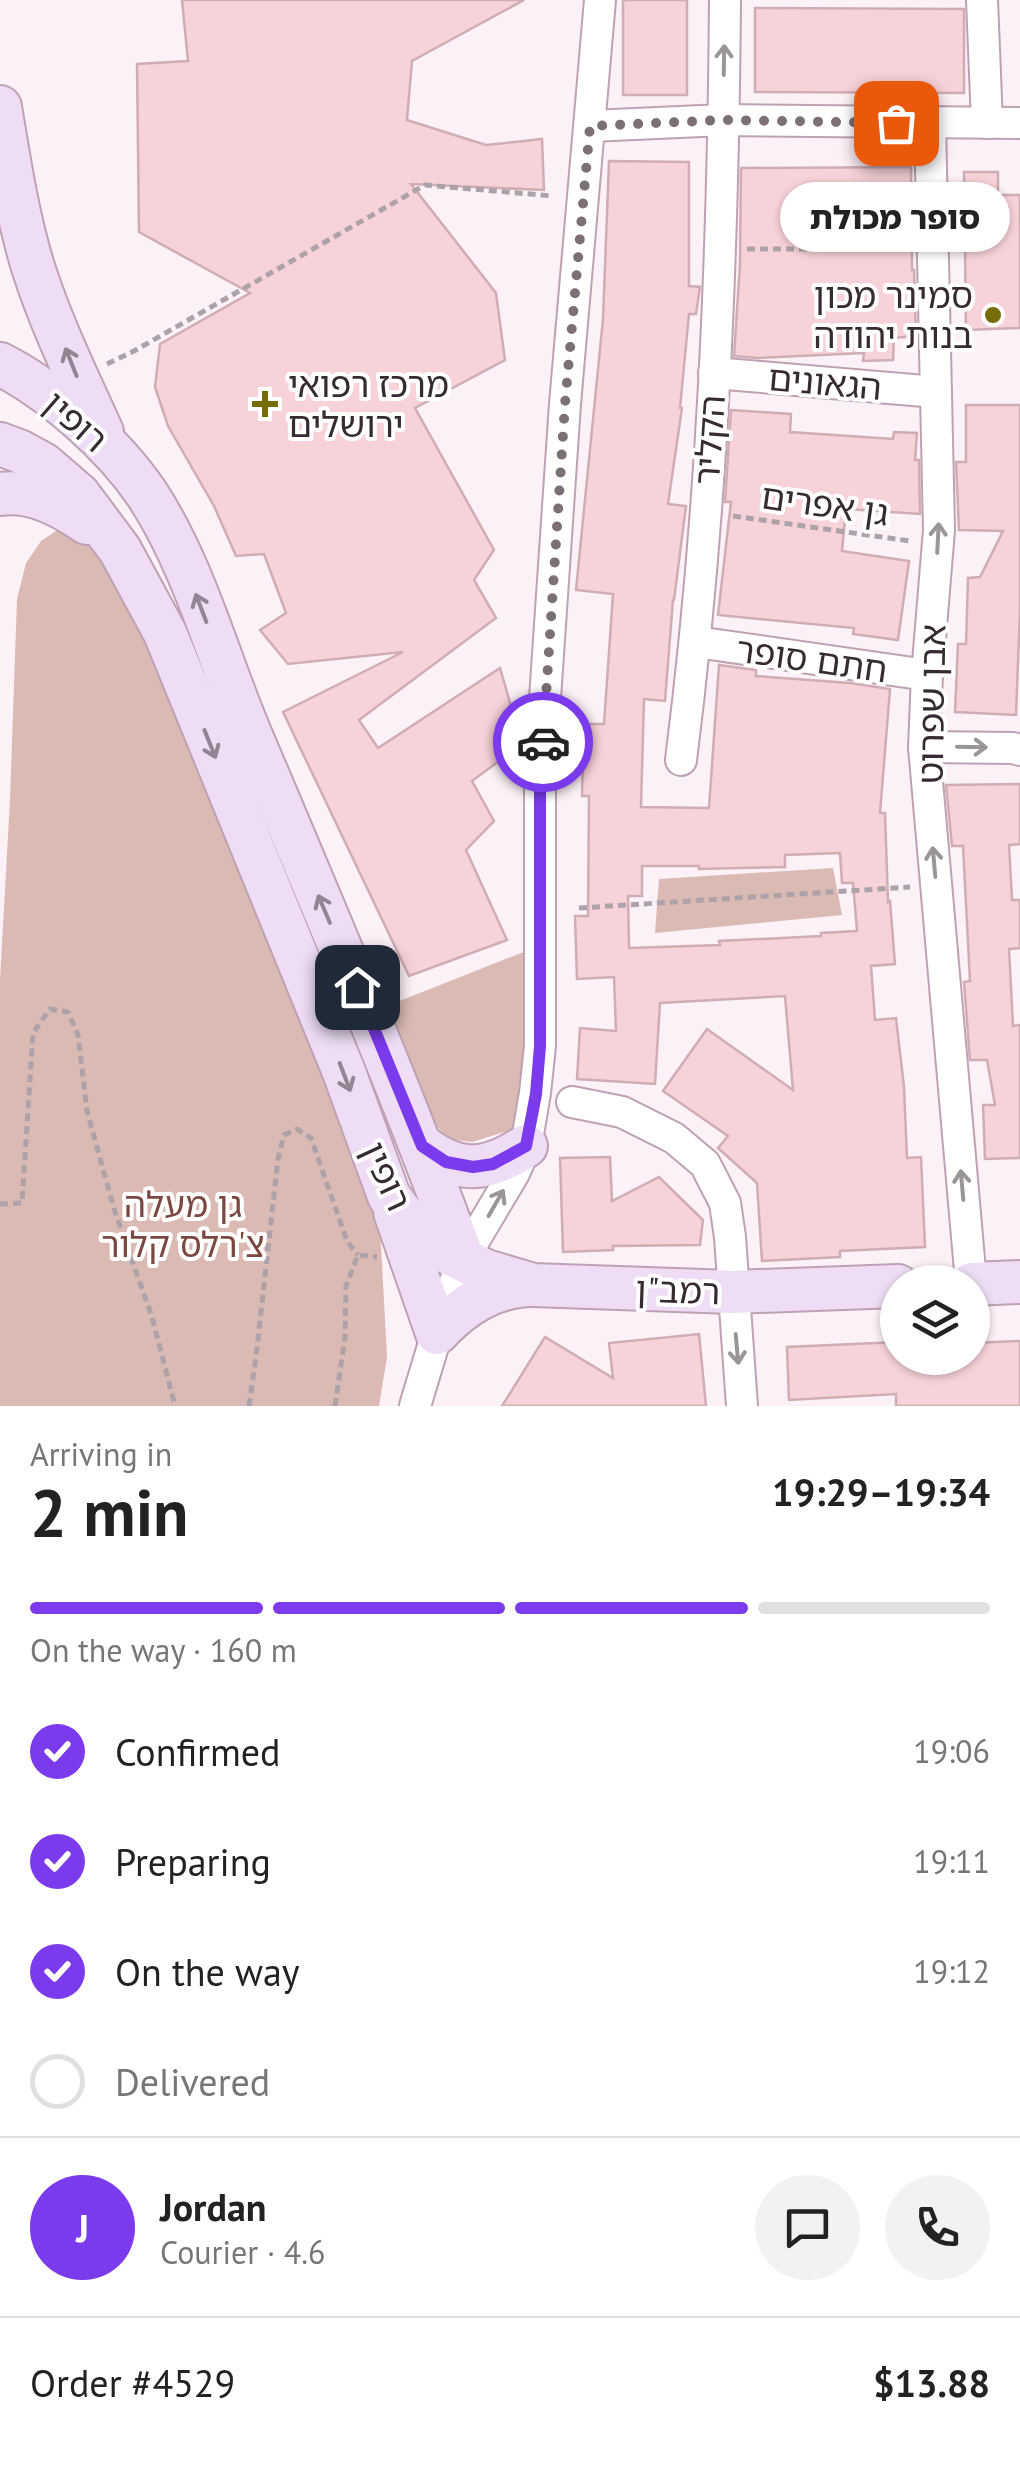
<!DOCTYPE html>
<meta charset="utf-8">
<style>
:root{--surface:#fff;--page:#f2f2f2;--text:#222;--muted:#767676;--line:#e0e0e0;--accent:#7c3aed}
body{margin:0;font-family:"PT Sans","Noto Sans Hebrew",sans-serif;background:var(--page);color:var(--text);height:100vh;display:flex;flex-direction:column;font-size:38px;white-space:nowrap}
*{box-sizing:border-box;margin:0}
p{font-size:32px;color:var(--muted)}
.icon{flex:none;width:55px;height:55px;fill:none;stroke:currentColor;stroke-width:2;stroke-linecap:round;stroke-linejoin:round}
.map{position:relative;height:1406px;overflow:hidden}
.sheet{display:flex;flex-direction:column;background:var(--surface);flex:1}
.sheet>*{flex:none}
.tools{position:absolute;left:880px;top:1265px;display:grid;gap:20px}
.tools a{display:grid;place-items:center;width:110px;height:110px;border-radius:50%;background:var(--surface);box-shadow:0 2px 8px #0004;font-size:50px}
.pin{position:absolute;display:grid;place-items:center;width:85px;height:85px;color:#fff;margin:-42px;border-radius:20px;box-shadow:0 5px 15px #0006}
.courier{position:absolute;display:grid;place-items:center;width:100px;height:100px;margin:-50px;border:8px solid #7c3aed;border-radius:50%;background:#fff;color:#222;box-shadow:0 2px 12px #0007}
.bubble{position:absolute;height:70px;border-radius:35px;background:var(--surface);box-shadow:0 2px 8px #0004;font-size:32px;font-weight:800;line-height:70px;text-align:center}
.headline em{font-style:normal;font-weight:800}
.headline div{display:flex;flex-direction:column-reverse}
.headline{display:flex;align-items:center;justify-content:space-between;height:170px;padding:0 30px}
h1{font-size:65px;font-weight:800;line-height:75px}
.bar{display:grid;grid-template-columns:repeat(4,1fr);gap:15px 10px;align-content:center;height:120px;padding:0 30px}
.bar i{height:12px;border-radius:8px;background:var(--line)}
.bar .active{background:var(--accent)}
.bar p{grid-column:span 4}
.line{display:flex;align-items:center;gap:25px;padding:0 30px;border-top:2px solid var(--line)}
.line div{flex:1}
.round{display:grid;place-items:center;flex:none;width:105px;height:105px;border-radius:52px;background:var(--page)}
ol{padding:0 30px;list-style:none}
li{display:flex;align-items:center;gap:30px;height:110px}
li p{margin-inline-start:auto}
li .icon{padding:10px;border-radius:50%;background:var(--accent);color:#fff;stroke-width:4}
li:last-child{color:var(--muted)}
li i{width:55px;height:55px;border:5px solid var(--line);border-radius:50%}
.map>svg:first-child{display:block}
.green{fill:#dbbab4}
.building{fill:#f8d2d9;stroke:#cfadb3;stroke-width:2.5;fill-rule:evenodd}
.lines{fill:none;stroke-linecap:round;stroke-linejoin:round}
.street-casing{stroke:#bea2b3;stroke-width:34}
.secondary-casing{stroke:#bea2b3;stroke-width:46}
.path{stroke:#ada2a9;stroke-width:5;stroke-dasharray:8 5;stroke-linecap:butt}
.street{stroke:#fff;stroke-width:30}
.secondary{stroke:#eeddf4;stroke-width:42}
.oneway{stroke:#9a9598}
.oneway2{stroke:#928493}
.done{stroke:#7c7077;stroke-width:10;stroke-dasharray:0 18}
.route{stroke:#7c3aed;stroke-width:12}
.poi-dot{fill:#776d08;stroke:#fff;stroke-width:4}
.labels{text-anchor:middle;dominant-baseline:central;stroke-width:8;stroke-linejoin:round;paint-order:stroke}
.poi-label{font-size:35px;fill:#362b32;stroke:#fff;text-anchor:end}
.street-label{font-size:35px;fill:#362b32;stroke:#fff}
.park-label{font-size:35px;fill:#7c473f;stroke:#fff}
</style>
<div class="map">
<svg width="1020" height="1406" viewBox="0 0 1020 1406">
<rect width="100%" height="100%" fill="#fdf1f8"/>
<g class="green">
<polygon points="59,529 79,536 115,561 235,840 380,1227 387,1357 379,1406 0,1406 0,980 10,799 17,599 26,563 41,541"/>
<polygon points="833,868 842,915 655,933 659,879"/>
<polygon points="526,951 529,1069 520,1127 472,1142 446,1139 429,1114 382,1008"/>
</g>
<g class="building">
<polygon points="182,0 524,0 412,61 407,120 486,145 542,139 544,190 411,184 496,293 505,360 415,408 494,550 474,580 496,618 359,720 378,748 500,668 522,744 472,781 494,821 466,850 507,940 409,976 283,712 403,652 288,664 260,630 286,613 264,554 236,556 214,506 168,426 155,387 160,344 250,293 139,232 137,64 188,61"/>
<rect x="623" y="0" width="64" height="95"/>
<polygon points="755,8 964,9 964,93 755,92"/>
<path d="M609,161L689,162V286L700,287L696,314H689L680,408H682L668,504L686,506L674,600H673L665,701L644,699L641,807L709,808L719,665L756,670V676L850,683L890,689L880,813H885L888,902L890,901L895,964L871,966L875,1020L896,1018L904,1087L907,1158L921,1157L925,1247L840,1251V1257L762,1261L757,1183L718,1148L728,1136L663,1091L707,1029L793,1090L785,996L660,1003L655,1084L577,1079L580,1028L616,1031L614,977L577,979L575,916H588L589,796H582L584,724H604L613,594L576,590L603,319ZM840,853L842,883H853L857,931L821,933V936L719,941L720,945L629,948L628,896H642V866H699V869L785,867V855Z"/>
<polygon points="911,167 912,270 914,270 916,336 894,338 893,360 863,361 864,353 757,358 734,356 740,264 741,168"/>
<polygon points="964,172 998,172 998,195 1020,195 1020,328 966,330"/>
<polygon points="966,405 1020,405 1020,610 1016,715 955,712 958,644 966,644 968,578 980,577 1003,531 959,530 956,462 966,462"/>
<polygon points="731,410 791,414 790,432 893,439 894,432 917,433 915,460 919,460 920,514 846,509 842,551 909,561 898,640 853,634 854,628 718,615 731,502 725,502"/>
<polygon points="1020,784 1020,844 1009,845 1012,900 1020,900 1020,948 1009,949 1013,1026 1020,1025 1020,1158 985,1159 983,1105 995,1105 987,1060 970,1060 964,982 970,981 963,846 952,846 946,785"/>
<polygon points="610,1157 612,1201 659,1177 703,1220 700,1245 613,1246 613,1250 563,1252 560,1158"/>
<polygon points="699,1334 706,1406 502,1406 545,1337 613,1378 609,1343"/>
<polygon points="1020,1341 1020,1406 896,1406 896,1394 789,1400 787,1347 898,1342 898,1358 972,1358 972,1343"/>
</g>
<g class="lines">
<g class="street-casing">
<g id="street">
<polyline points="982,0 987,123"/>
<polyline points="930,123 939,530 927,675 924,747 971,1282"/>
<polyline points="590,126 724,120 1020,123"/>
<polyline points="714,373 936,392"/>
<polyline points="696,642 927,675"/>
<polyline points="924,747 1013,748 1020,750"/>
<path d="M681,760C713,508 723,253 725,0"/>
<polyline points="572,1102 622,1112 674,1138 705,1164 725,1203 730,1237 742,1406"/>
<polyline points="415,1406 437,1333 463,1259 514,1173 526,1146 535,1093 540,1046 540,772 565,404 600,0"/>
</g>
</g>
<g class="secondary-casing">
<g id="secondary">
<path d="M0,107C9,160 17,215 33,267C51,324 78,379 102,432"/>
<path d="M0,364C53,391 113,444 147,494C194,566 216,652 249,731C323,906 398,1081 463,1259"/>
<polyline points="0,444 19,451 43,464 79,495 120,550 165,633 344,1072 389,1196 408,1222 423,1238 438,1248 486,1271 533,1285 732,1292 898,1286"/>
<path d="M0,494C32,490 61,505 87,523"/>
<path d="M422,1146C460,1175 488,1171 526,1146"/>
<path d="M395,1212L437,1333C462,1306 495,1285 533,1285"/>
<polyline points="972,1284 1020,1282"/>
</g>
</g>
<g class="path">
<polyline points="747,249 906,249"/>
<polyline points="107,364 134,351 425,185 553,196"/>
<polyline points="733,516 910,541"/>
<polyline points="579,908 910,887"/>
<polyline points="0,1204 22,1203 33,1033 50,1009 68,1012 78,1035 87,1111 114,1209 152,1317 175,1406"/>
<polyline points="249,1406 256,1357 278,1159 284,1135 297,1129 311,1138 347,1241 358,1255"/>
<polyline points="335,1406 345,1337 346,1286 358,1255 377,1257"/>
</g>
<use href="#street" class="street"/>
<use href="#secondary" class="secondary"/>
</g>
<defs><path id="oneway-shaft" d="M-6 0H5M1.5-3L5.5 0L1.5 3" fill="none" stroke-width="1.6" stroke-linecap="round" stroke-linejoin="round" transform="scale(2.5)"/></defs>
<g class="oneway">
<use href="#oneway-shaft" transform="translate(724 60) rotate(-89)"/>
<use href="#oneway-shaft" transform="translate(938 538) rotate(-87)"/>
<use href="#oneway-shaft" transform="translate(972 747) rotate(1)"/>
<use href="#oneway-shaft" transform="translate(934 862) rotate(-95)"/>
<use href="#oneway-shaft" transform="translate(962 1185) rotate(-95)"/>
<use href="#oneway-shaft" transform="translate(496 1203) rotate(-60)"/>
<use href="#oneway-shaft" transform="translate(737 1349) rotate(85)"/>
</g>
<g class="oneway2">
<use href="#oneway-shaft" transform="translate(71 362) rotate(-112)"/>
<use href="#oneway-shaft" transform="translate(201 608) rotate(-111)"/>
<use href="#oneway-shaft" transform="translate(210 744) rotate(68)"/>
<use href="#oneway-shaft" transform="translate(324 909) rotate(-113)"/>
<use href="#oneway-shaft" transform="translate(345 1077) rotate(69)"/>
</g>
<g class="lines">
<polyline class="done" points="543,742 565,404 590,126 724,120 896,123"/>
<polyline class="route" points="357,987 422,1146 446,1162 473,1167 493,1164 526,1146 536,1094 540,1046 540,772 543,742"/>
</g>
<g class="poi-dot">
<circle cx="993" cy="315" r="10"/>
<path d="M260 389h10v10h10v10h-10v10h-10v-10h-10v-10h10z"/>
</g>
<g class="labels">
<g class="poi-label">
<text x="973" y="295">סמינר מכון<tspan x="973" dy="40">בנות יהודה</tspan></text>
<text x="288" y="384" text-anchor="start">מרכז רפואי<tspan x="288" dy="40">ירושלים</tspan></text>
</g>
<g class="street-label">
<text transform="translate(825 382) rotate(5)">הגאונים</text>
<text transform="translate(76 421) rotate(41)">רופין</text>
<text transform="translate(709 440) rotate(-86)">הקליר</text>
<text transform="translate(825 504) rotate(8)">גן אפרים</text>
<text transform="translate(812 659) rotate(8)">חתם סופר</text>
<text transform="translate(931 704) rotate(-89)">אבן שפרוט</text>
<text transform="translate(387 1176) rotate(65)">רופין</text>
<text transform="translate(678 1290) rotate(2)">רמב"ן</text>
</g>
<g class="park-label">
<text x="183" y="1204">גן מעלה<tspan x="183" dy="40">צ'רלס קלור</tspan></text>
</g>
</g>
</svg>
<div class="tools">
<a><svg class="icon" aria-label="layers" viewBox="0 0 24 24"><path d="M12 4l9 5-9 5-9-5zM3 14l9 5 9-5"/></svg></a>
</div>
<div class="pin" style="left:896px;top:123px;background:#ea580c"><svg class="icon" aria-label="bag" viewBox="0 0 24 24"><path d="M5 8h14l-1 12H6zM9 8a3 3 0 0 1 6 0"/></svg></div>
<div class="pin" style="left:357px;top:987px;background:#1f2937"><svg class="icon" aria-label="home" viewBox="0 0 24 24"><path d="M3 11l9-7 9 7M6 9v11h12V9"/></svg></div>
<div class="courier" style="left:543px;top:742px"><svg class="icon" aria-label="car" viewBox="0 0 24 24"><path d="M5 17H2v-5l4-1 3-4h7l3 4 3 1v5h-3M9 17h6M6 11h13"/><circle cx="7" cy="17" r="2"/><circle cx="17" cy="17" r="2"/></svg></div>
<div class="bubble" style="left:780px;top:182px;width:230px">סופר מכולת</div>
</div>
<section class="sheet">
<div class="headline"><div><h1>2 min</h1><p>Arriving in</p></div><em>19:29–19:34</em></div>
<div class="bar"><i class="active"></i><i class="active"></i><i class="active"></i><i></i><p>On the way · 160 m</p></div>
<ol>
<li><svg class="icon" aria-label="check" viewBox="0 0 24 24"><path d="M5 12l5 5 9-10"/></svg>Confirmed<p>19:06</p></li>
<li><svg class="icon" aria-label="check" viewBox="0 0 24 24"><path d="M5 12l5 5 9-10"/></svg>Preparing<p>19:11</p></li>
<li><svg class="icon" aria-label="check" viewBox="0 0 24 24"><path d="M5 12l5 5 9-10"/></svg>On the way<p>19:12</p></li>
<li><i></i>Delivered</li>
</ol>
<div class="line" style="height:180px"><b class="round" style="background:var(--accent);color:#fff">J</b><div><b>Jordan</b><p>Courier · 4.6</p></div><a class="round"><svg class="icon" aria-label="chat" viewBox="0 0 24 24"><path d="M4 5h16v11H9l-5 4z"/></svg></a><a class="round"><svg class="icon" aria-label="phone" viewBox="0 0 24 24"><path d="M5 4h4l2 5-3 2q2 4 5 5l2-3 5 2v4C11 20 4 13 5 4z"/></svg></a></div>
<div class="line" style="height:130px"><div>Order #4529</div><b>$13.88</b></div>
</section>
